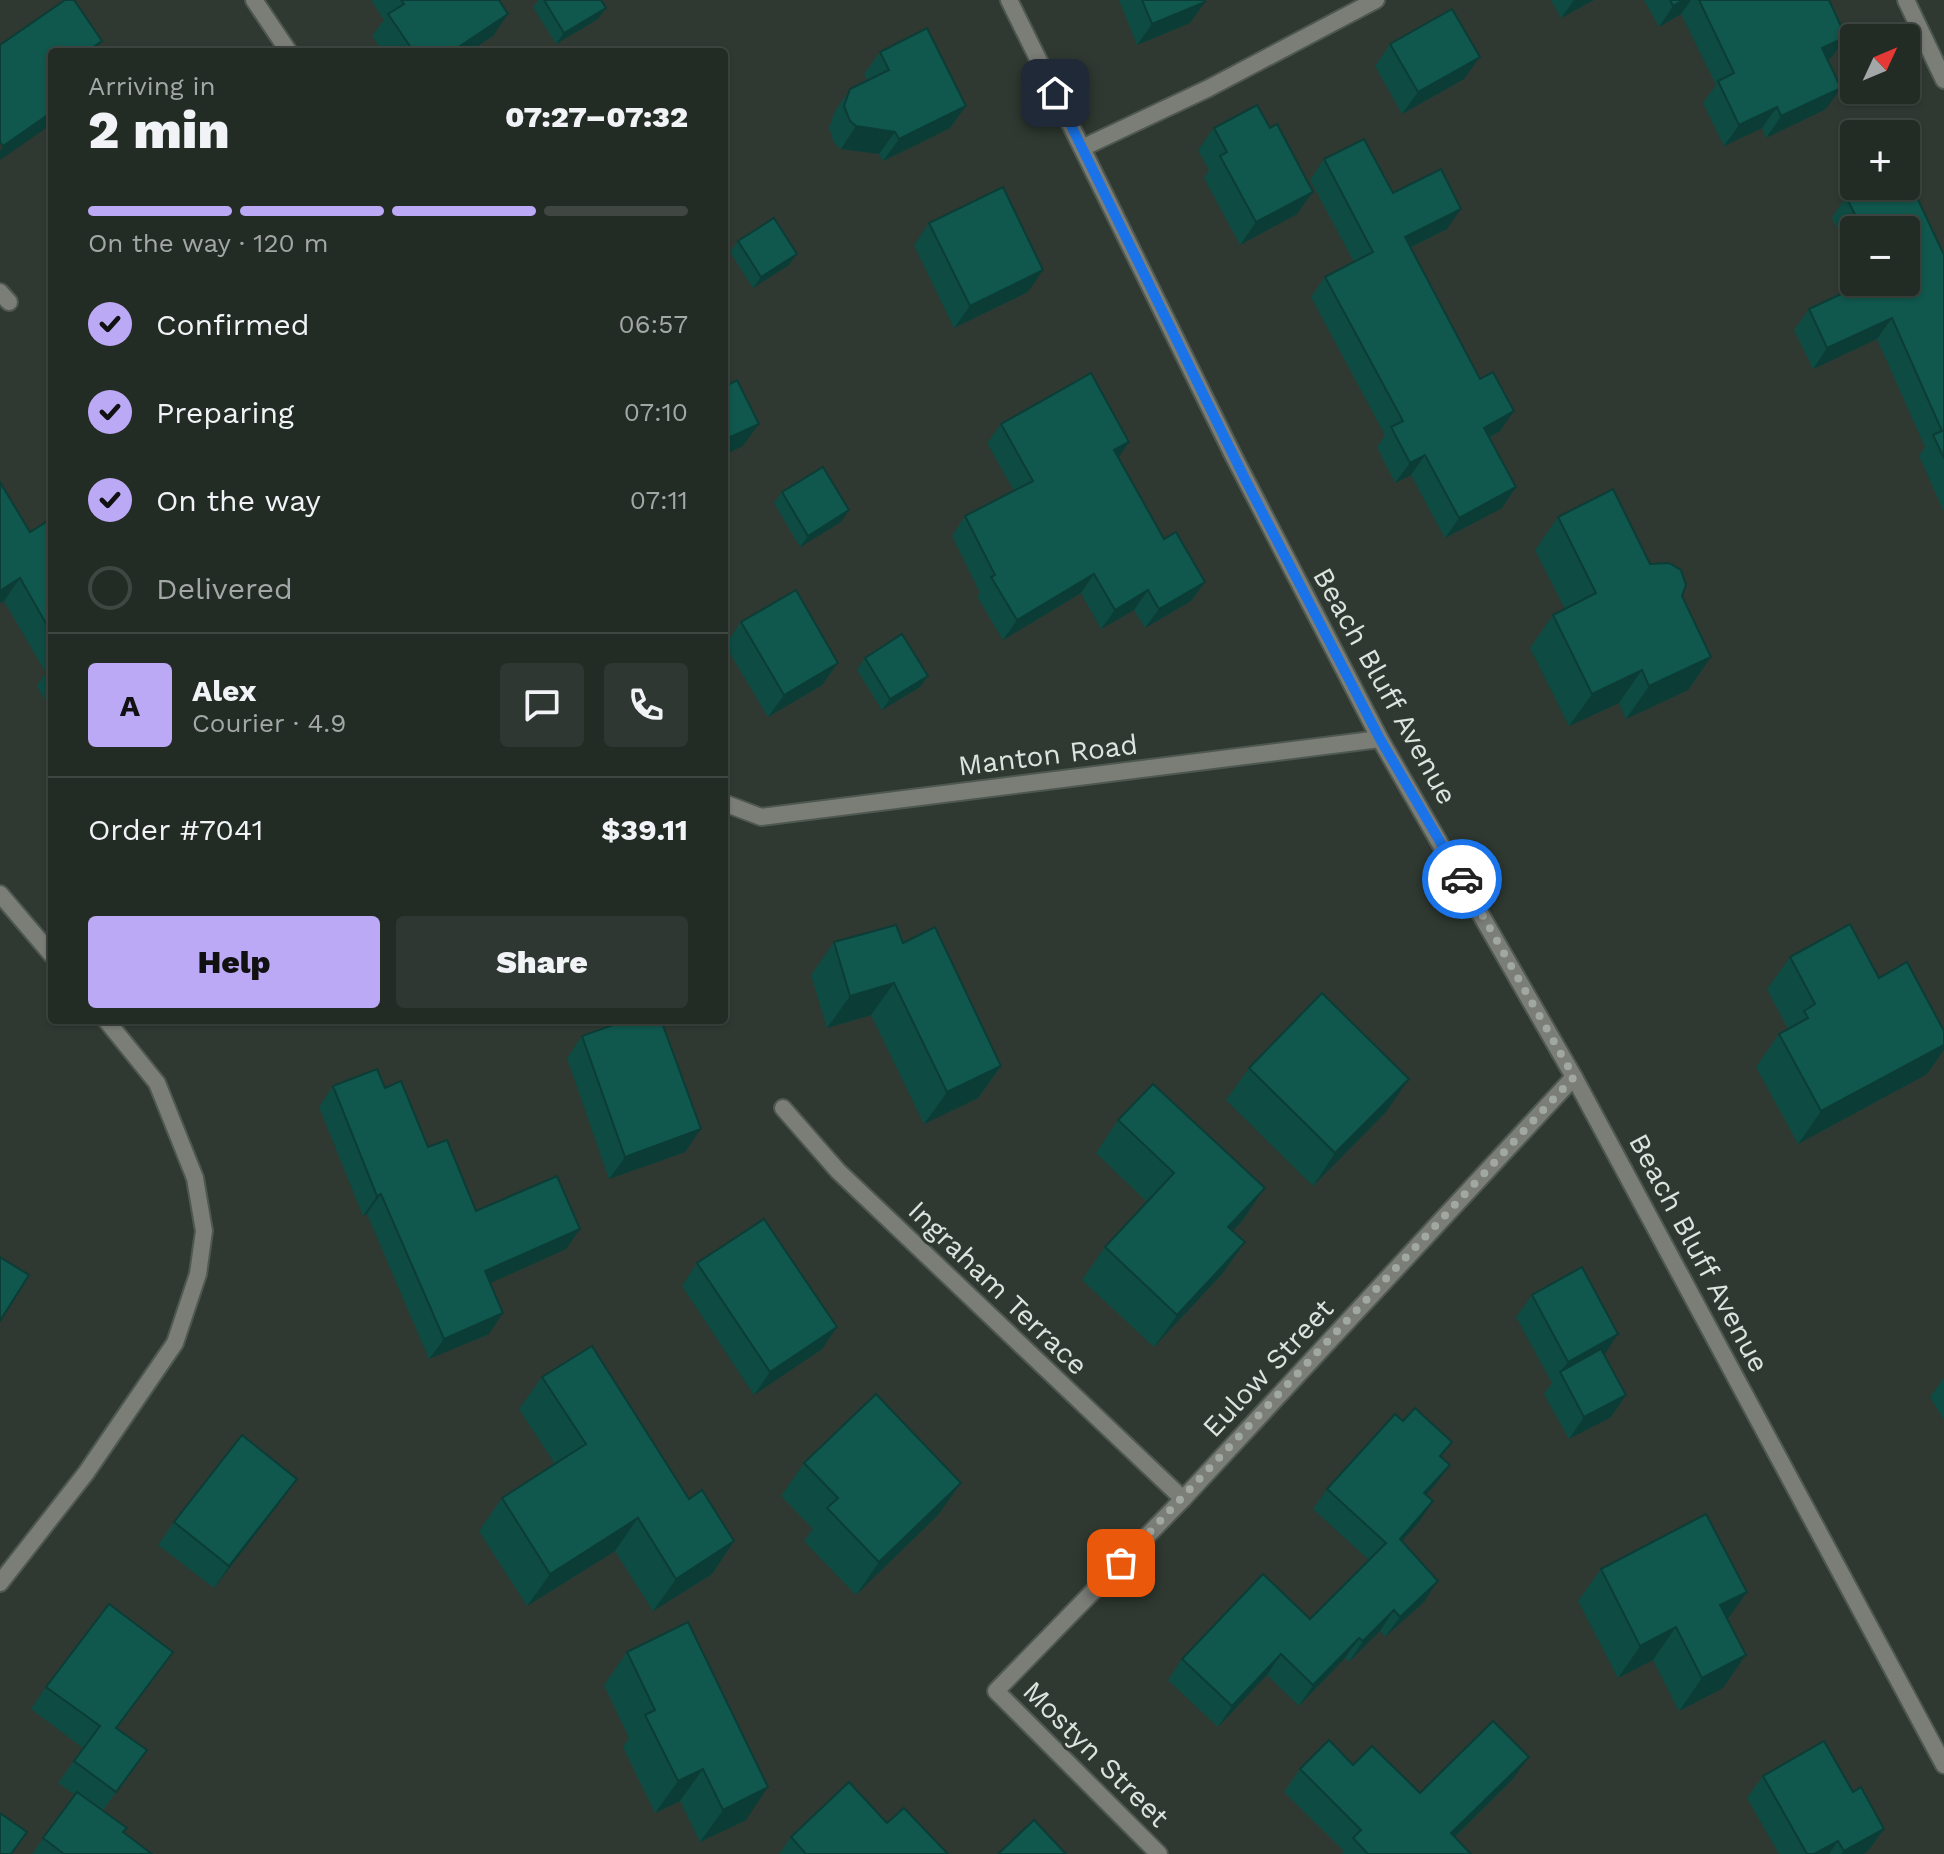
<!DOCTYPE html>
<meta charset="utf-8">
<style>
:root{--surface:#232b25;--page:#2f3732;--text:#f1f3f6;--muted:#a3a7a7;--line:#404742;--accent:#bca9f5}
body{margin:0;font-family:"Work Sans",sans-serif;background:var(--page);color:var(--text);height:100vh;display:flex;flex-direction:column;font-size:30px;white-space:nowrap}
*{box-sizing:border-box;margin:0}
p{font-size:26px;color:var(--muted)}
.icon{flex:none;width:44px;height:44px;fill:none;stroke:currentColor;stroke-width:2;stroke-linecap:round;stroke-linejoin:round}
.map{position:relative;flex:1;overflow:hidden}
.details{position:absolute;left:48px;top:48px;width:680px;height:976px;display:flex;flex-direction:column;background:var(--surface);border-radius:8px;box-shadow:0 2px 6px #0004,0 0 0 2px var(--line)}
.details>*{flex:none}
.needle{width:52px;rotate:46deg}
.tools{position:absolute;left:1840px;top:24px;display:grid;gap:16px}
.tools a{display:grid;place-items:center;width:80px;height:80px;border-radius:8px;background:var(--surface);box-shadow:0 2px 6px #0004,0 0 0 2px var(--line);font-size:40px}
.pin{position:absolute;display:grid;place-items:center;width:68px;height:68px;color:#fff;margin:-34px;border-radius:16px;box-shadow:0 4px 12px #0006}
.courier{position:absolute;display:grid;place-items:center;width:80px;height:80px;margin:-40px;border:6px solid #1a73e8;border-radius:50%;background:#fff;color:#222;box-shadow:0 2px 10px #0007}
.overview em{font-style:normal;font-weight:800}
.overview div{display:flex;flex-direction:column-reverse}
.overview{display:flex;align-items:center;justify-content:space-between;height:136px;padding:0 40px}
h1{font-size:52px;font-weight:800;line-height:60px}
.bar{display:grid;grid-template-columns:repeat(4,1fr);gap:12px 8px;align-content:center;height:96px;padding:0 40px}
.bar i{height:10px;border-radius:6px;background:var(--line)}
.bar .active{background:var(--accent)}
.bar p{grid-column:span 4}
.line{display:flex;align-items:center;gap:20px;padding:0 40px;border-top:2px solid var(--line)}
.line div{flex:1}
.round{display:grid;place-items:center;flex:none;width:84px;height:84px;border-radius:8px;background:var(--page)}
ol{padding:0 40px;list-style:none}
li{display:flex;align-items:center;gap:24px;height:88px}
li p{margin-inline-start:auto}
li .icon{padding:8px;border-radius:50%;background:var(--accent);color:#111;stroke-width:4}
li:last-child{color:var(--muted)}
li i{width:44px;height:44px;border:4px solid var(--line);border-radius:50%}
.action{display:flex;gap:16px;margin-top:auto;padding:16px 40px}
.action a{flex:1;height:92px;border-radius:8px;background:var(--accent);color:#111;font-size:32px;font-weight:800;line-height:92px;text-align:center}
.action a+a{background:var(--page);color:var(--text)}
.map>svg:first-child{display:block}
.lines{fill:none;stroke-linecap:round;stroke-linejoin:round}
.minor-casing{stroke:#4e5850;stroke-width:20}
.tertiary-casing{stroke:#4e5850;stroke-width:20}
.minor{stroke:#7b7d77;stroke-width:16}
.tertiary{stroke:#7b7d77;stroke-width:16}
.wall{fill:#0e4b42}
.shaded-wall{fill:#0b3d36}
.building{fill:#10574d;stroke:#0b3d36;stroke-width:2}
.done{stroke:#a0a8a1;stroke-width:8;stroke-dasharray:0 14.4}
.route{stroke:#1a73e8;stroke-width:10}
.labels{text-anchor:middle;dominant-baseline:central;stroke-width:6;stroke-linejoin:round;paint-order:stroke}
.street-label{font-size:28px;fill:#dde3de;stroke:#2f3931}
</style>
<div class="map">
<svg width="1944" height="1854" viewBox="0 0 1944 1854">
<rect width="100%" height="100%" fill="#2f3931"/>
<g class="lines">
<g class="minor-casing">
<g id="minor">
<polyline points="254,0 289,52"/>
<polyline points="1009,0 1233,455 1380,739 1574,1077 1944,1765"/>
<polyline points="1906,0 1944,80"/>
<polyline points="1082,148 1209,88 1376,0"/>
<polyline points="0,292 9,302"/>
<polyline points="724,803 761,817 1380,739"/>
<polyline points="783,1108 838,1171 1183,1499"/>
<polyline points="1159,1854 996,1691 1183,1499 1574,1077"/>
</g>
</g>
<g class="tertiary-casing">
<g id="tertiary">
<polyline points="0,894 52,955"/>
<polyline points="0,1583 86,1473 175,1343 198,1274 204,1231 195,1178 157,1083 106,1020"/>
</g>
</g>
<use href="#minor" class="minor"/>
<use href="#tertiary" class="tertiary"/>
</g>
<g class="wall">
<polygon points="371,0 499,0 493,36 469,52 383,52 372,36 384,20"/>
<polygon points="539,0 601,0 606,8 598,19 556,44 533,7"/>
<polygon points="1119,0 1204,0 1205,2 1190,23 1137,45"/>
<polygon points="1551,0 1594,0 1561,18"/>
<polygon points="1644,0 1829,0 1846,37 1831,58 1828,60 1826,109 1766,138 1762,128 1724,146 1703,103 1716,85 1681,14 1659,27"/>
<polygon points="1390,44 1464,79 1402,114 1375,66"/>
<polygon points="880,52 966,106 950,128 883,161 879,154 841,149 834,143 829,128 835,111 850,89 867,80 864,74"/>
<polygon points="1214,128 1270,128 1313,192 1297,214 1240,245 1204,178 1209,170 1198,150"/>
<polygon points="1324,159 1393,193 1447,229 1410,248 1500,431 1489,438 1516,487 1502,508 1445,538 1411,475 1395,483 1377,447 1385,435 1311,297 1325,277 1354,262 1310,180"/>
<polygon points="1906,174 1944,255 1944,512 1919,456 1925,447 1877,339 1813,369 1794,330 1809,309 1856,287 1853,282 1906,282 1906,230 1854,230 1854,264 1832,218 1846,197 1868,186 1906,186"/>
<polygon points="929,223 1028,292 954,328 914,245"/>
<polygon points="738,241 789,265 753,288 730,252"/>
<polygon points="1001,424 1129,442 1118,457 1164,539 1205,582 1191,601 1145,628 1134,610 1101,629 1081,593 1003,640 977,596 980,593 952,536 965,516 1014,491 987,443"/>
<polygon points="0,482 30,532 52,522 52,712 37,686 46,673 4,601 0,603"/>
<polygon points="782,492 841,522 800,547 774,503"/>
<polygon points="1558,517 1650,564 1682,596 1711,657 1688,690 1626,719 1619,703 1569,726 1530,648 1553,615 1565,609 1535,550"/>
<polygon points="741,622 838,663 822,685 768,717 725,645"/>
<polygon points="865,658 928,676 920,687 882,710 857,670"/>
<polygon points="834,942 903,943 1001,1066 978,1098 924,1124 871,1015 827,1028 811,975"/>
<polygon points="1790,957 1927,1074 1798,1144 1756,1067 1779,1034 1788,1029 1767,989"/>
<polygon points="582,1036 685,1152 609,1179 567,1058"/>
<polygon points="1249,1068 1386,1112 1313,1186 1226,1100"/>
<polygon points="333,1086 385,1088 476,1211 580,1229 566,1249 490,1283 489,1334 429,1359 367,1214 363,1216 319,1107"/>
<polygon points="1118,1120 1242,1221 1232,1231 1245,1242 1222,1274 1154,1347 1082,1280 1105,1247 1147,1202 1096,1153"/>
<polygon points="697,1263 837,1327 822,1349 754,1395 682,1286"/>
<polygon points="1532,1295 1626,1395 1611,1417 1569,1439 1544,1394 1552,1383 1516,1317"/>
<polygon points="542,1377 689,1499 734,1541 712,1574 653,1611 615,1551 527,1606 479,1531 502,1498 555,1464 519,1409"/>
<polygon points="1944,1378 1944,1420 1930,1397"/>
<polygon points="1442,1457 1450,1465 1435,1485 1426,1495 1419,1522 1402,1541 1424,1602 1385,1637 1380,1631 1349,1662 1345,1658 1299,1706 1267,1675 1218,1727 1168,1680 1182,1659 1310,1619 1369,1560 1313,1509 1327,1489"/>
<polygon points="804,1463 938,1515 856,1595 804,1541 813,1529 781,1496"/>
<polygon points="297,1479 281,1501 214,1588 158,1545 174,1522"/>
<polygon points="1601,1569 1747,1592 1727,1619 1723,1688 1679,1711 1653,1660 1618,1678 1578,1601"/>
<polygon points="173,1652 117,1728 131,1772 103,1810 123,1832 152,1854 32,1854 75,1795 58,1783 83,1748 31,1709 46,1687"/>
<polygon points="627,1652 746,1820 700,1842 680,1801 655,1813 623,1747 629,1738 604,1685"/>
<polygon points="1353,1765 1420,1793 1513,1779 1455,1837 1471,1854 1341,1854 1344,1851 1284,1792 1300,1769"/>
<polygon points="1763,1776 1853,1792 1884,1829 1868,1851 1863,1854 1779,1854 1747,1798"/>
<polygon points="887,1823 948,1854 779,1854 791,1837"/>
</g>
<g class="shaded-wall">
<polygon points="1574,0 1594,0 1561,18"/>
<polygon points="1684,0 1691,0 1681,14 1659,27 1673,6"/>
<polygon points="1205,2 1190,23 1137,45 1152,24"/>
<polygon points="606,8 598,19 556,44 564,33"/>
<polygon points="508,14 493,36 469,52 451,52"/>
<polygon points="1846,37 1831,58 1808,70 1822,48"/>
<polygon points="102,41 94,52 86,52"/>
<polygon points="1480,57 1464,79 1402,114 1418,92"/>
<polygon points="1841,88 1826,109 1766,138 1781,116"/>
<polygon points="966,106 950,128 883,161 899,139"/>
<polygon points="1777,107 1762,128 1724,146 1739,125"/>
<polygon points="52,112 52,124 0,160 0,151 3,146"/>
<polygon points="856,126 895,132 879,154 841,149"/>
<polygon points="1313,192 1297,214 1240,245 1256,222"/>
<polygon points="1461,209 1447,229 1391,257 1405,237"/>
<polygon points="797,254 789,265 753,288 761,277"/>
<polygon points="1043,270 1028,292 954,328 970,306"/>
<polygon points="1892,318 1877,339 1813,369 1827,348"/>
<polygon points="1514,411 1500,431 1470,448 1484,428"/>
<polygon points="759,424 743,446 724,455 724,440"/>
<polygon points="1129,442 1116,461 1114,450"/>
<polygon points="1425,455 1411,475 1395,483 1410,463"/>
<polygon points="1516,487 1502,508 1445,538 1459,518"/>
<polygon points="849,510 841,522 800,547 808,536"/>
<polygon points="1094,574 1081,593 1003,640 1017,620"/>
<polygon points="20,578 4,601 0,603 0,591"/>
<polygon points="1205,582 1191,601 1145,628 1159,609"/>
<polygon points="1148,590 1134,610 1101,629 1115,610"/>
<polygon points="1711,657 1688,690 1626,719 1649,686"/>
<polygon points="838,663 822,685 768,717 784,695"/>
<polygon points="1642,670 1619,703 1569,726 1592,694"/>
<polygon points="928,676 920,687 882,710 890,699"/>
<polygon points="894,983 871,1015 827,1028 850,996"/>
<polygon points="1944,1045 1944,1050 1927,1074 1798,1144 1821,1111"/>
<polygon points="1001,1066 978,1098 924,1124 947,1092"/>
<polygon points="1409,1079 1386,1112 1313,1186 1335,1153"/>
<polygon points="701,1129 685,1152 609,1179 625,1157"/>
<polygon points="1265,1188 1242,1221 1205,1260 1228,1227"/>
<polygon points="381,1194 367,1214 363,1216 377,1196"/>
<polygon points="580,1229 566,1249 471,1292 485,1271"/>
<polygon points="1245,1242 1222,1274 1154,1347 1177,1315"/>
<polygon points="503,1313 489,1334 429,1359 444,1339"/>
<polygon points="837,1327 822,1349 754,1395 770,1372"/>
<polygon points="1618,1334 1603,1357 1560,1372 1568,1362"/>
<polygon points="1626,1395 1611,1417 1569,1439 1584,1417"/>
<polygon points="1450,1465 1435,1485 1410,1513 1424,1493"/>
<polygon points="297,1479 281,1501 214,1588 229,1566"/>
<polygon points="961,1483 938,1515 856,1595 879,1562"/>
<polygon points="1433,1501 1419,1522 1385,1560 1400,1539"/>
<polygon points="638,1518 615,1551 527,1606 550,1574"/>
<polygon points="734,1541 712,1574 653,1611 676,1579"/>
<polygon points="1438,1581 1424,1602 1385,1637 1400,1617"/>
<polygon points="1747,1592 1724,1624 1720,1605"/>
<polygon points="1394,1610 1380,1631 1349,1662 1363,1641"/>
<polygon points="1676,1627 1653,1660 1618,1678 1640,1646"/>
<polygon points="1359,1638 1345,1658 1299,1706 1313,1685"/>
<polygon points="1281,1654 1267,1675 1218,1727 1232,1706"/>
<polygon points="1746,1655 1723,1688 1679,1711 1702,1678"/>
<polygon points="1529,1757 1513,1779 1437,1854 1451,1833"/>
<polygon points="703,1769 680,1801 655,1813 678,1781"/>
<polygon points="768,1787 746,1820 700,1842 723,1810"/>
<polygon points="1884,1829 1868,1851 1863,1854 1841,1854 1844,1851"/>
<polygon points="1838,1841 1829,1854 1814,1854"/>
</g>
<g class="building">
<polygon points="65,0 74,0 102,41 86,52 52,52 52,75 50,76 52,79 52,112 3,146 0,142 0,45"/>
<polygon points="401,0 499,0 508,14 451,52 414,52 388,14 404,4"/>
<polygon points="544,0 601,0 606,8 564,33"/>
<polygon points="1142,0 1204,0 1205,2 1152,24"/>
<polygon points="1670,0 1684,0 1673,6"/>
<polygon points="1699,0 1829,0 1846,37 1822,48 1841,88 1781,116 1777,107 1739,125 1718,81 1734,73"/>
<polygon points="1452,9 1480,57 1418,92 1390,44"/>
<polygon points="927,28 966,106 899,139 895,132 856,126 850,121 844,106 850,89 889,70 880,52"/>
<polygon points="1257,105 1270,128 1277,124 1313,192 1256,222 1220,156 1227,152 1214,128"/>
<polygon points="1364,139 1393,193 1441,169 1461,209 1405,237 1480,379 1493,372 1514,411 1484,428 1516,487 1459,518 1425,455 1410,463 1391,427 1403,421 1325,277 1373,252 1324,159"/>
<polygon points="1906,174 1944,255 1944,458 1933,435 1942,431 1892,318 1827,348 1809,309 1867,282 1906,282 1906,230 1863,230 1846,197 1868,186 1906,186"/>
<polygon points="1003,187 1043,270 970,306 929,223"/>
<polygon points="774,218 797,254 761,277 738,241"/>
<polygon points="1091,373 1129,442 1114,450 1164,539 1176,532 1205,582 1159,609 1148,590 1115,610 1094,574 1017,620 991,577 995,575 965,516 1033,481 1001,424"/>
<polygon points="737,380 759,424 724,440 724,387"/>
<polygon points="823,467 849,510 808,536 782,492"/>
<polygon points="0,482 30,532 51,519 52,522 52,634 20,578 0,591"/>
<polygon points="1613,489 1650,564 1669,563 1681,570 1686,585 1682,596 1711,657 1649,686 1642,670 1592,694 1553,615 1596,593 1558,517"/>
<polygon points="796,590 838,663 784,695 741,622"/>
<polygon points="902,634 928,676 890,699 865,658"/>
<polygon points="1850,924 1879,978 1907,962 1944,1031 1944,1045 1821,1111 1779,1034 1808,1018 1804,1011 1815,1004 1790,957"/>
<polygon points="896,925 903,943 935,927 1001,1066 947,1092 894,983 850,996 834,942"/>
<polygon points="1322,993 1409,1079 1335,1153 1249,1068"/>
<polygon points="627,1020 661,1020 701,1129 625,1157 582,1036"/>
<polygon points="377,1069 385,1088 401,1081 428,1147 447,1140 476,1211 557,1176 580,1229 485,1271 503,1313 444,1339 381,1194 377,1196 333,1086"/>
<polygon points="1153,1084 1265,1188 1228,1227 1245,1242 1177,1315 1105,1247 1174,1173 1118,1120"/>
<polygon points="764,1219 837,1327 770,1372 697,1263"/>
<polygon points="0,1257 29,1275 0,1321"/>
<polygon points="1582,1267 1618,1334 1568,1362 1532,1295"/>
<polygon points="592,1346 689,1499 702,1490 734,1541 676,1579 638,1518 550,1574 502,1498 586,1444 542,1377"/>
<polygon points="1601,1349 1626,1395 1584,1417 1560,1372"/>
<polygon points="876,1394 961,1483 879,1562 827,1508 838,1498 804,1463"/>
<polygon points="1415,1408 1452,1442 1440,1456 1450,1465 1424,1493 1433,1501 1400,1539 1438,1581 1400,1617 1394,1610 1363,1641 1359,1638 1313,1685 1281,1654 1232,1706 1182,1659 1263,1574 1310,1619 1386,1543 1327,1489 1395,1414 1403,1421"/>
<polygon points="242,1435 297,1479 229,1566 174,1522"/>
<polygon points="1706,1514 1747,1592 1720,1605 1746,1655 1702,1678 1676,1627 1640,1646 1601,1569"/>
<polygon points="109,1604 173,1652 116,1728 147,1750 116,1792 74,1761 100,1726 46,1687"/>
<polygon points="688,1622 768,1787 723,1810 703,1769 678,1781 645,1715 655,1710 627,1652"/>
<polygon points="1493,1721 1529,1757 1451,1833 1471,1854 1368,1854 1353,1838 1361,1830 1300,1769 1329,1740 1353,1765 1372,1746 1420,1793"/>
<polygon points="1824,1741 1853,1792 1861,1787 1884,1829 1844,1851 1838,1841 1814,1854 1807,1854 1763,1776"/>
<polygon points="849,1782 887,1823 904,1808 948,1854 806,1854 791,1837"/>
<polygon points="77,1792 127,1828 123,1832 152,1854 64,1854 43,1838"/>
<polygon points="0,1813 27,1832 11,1854 0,1854"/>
<polygon points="1034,1820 1066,1854 998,1854"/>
</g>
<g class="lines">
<polyline class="done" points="1121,1563 1574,1077 1462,879"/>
<polyline class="route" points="1055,93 1246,481 1380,739 1462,879"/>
</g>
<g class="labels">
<g class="street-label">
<text transform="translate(1385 686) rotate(61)">Beach Bluff Avenue</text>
<text transform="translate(1048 755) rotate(-7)">Manton Road</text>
<text transform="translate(1699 1253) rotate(62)">Beach Bluff Avenue</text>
<text transform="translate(998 1288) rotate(44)">Ingraham Terrace</text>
<text transform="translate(1268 1368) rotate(-47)">Eulow Street</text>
<text transform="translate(1096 1754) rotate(45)">Mostyn Street</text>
</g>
</g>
</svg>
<div class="tools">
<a><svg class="needle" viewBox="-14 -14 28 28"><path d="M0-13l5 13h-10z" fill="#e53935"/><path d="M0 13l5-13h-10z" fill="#a3a7a7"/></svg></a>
<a>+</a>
<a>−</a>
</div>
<div class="pin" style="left:1121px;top:1563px;background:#ea580c"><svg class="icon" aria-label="bag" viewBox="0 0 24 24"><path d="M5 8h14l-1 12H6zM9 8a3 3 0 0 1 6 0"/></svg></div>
<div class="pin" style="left:1055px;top:93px;background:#1f2937"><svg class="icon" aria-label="home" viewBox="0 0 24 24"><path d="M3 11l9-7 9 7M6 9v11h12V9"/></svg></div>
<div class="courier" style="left:1462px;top:879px"><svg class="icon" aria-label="car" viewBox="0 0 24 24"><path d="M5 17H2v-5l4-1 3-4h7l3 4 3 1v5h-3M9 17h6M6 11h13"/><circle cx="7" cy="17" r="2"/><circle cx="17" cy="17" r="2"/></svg></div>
<section class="details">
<div class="overview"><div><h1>2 min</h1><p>Arriving in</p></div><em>07:27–07:32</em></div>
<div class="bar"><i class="active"></i><i class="active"></i><i class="active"></i><i></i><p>On the way · 120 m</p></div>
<ol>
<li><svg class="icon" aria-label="check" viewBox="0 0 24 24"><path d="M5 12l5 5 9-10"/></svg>Confirmed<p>06:57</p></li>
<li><svg class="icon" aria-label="check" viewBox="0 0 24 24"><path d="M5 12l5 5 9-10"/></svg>Preparing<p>07:10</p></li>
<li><svg class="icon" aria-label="check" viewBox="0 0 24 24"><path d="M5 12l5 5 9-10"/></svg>On the way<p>07:11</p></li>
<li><i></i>Delivered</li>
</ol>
<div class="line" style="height:144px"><b class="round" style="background:var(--accent);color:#111">A</b><div><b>Alex</b><p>Courier · 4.9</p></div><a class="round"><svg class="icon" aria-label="chat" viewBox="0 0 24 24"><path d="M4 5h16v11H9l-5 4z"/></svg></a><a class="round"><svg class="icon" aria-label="phone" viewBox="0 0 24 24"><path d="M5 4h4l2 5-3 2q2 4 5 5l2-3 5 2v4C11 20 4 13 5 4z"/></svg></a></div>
<div class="line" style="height:104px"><div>Order #7041</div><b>$39.11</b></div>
<div class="action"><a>Help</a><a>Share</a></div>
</section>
</div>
